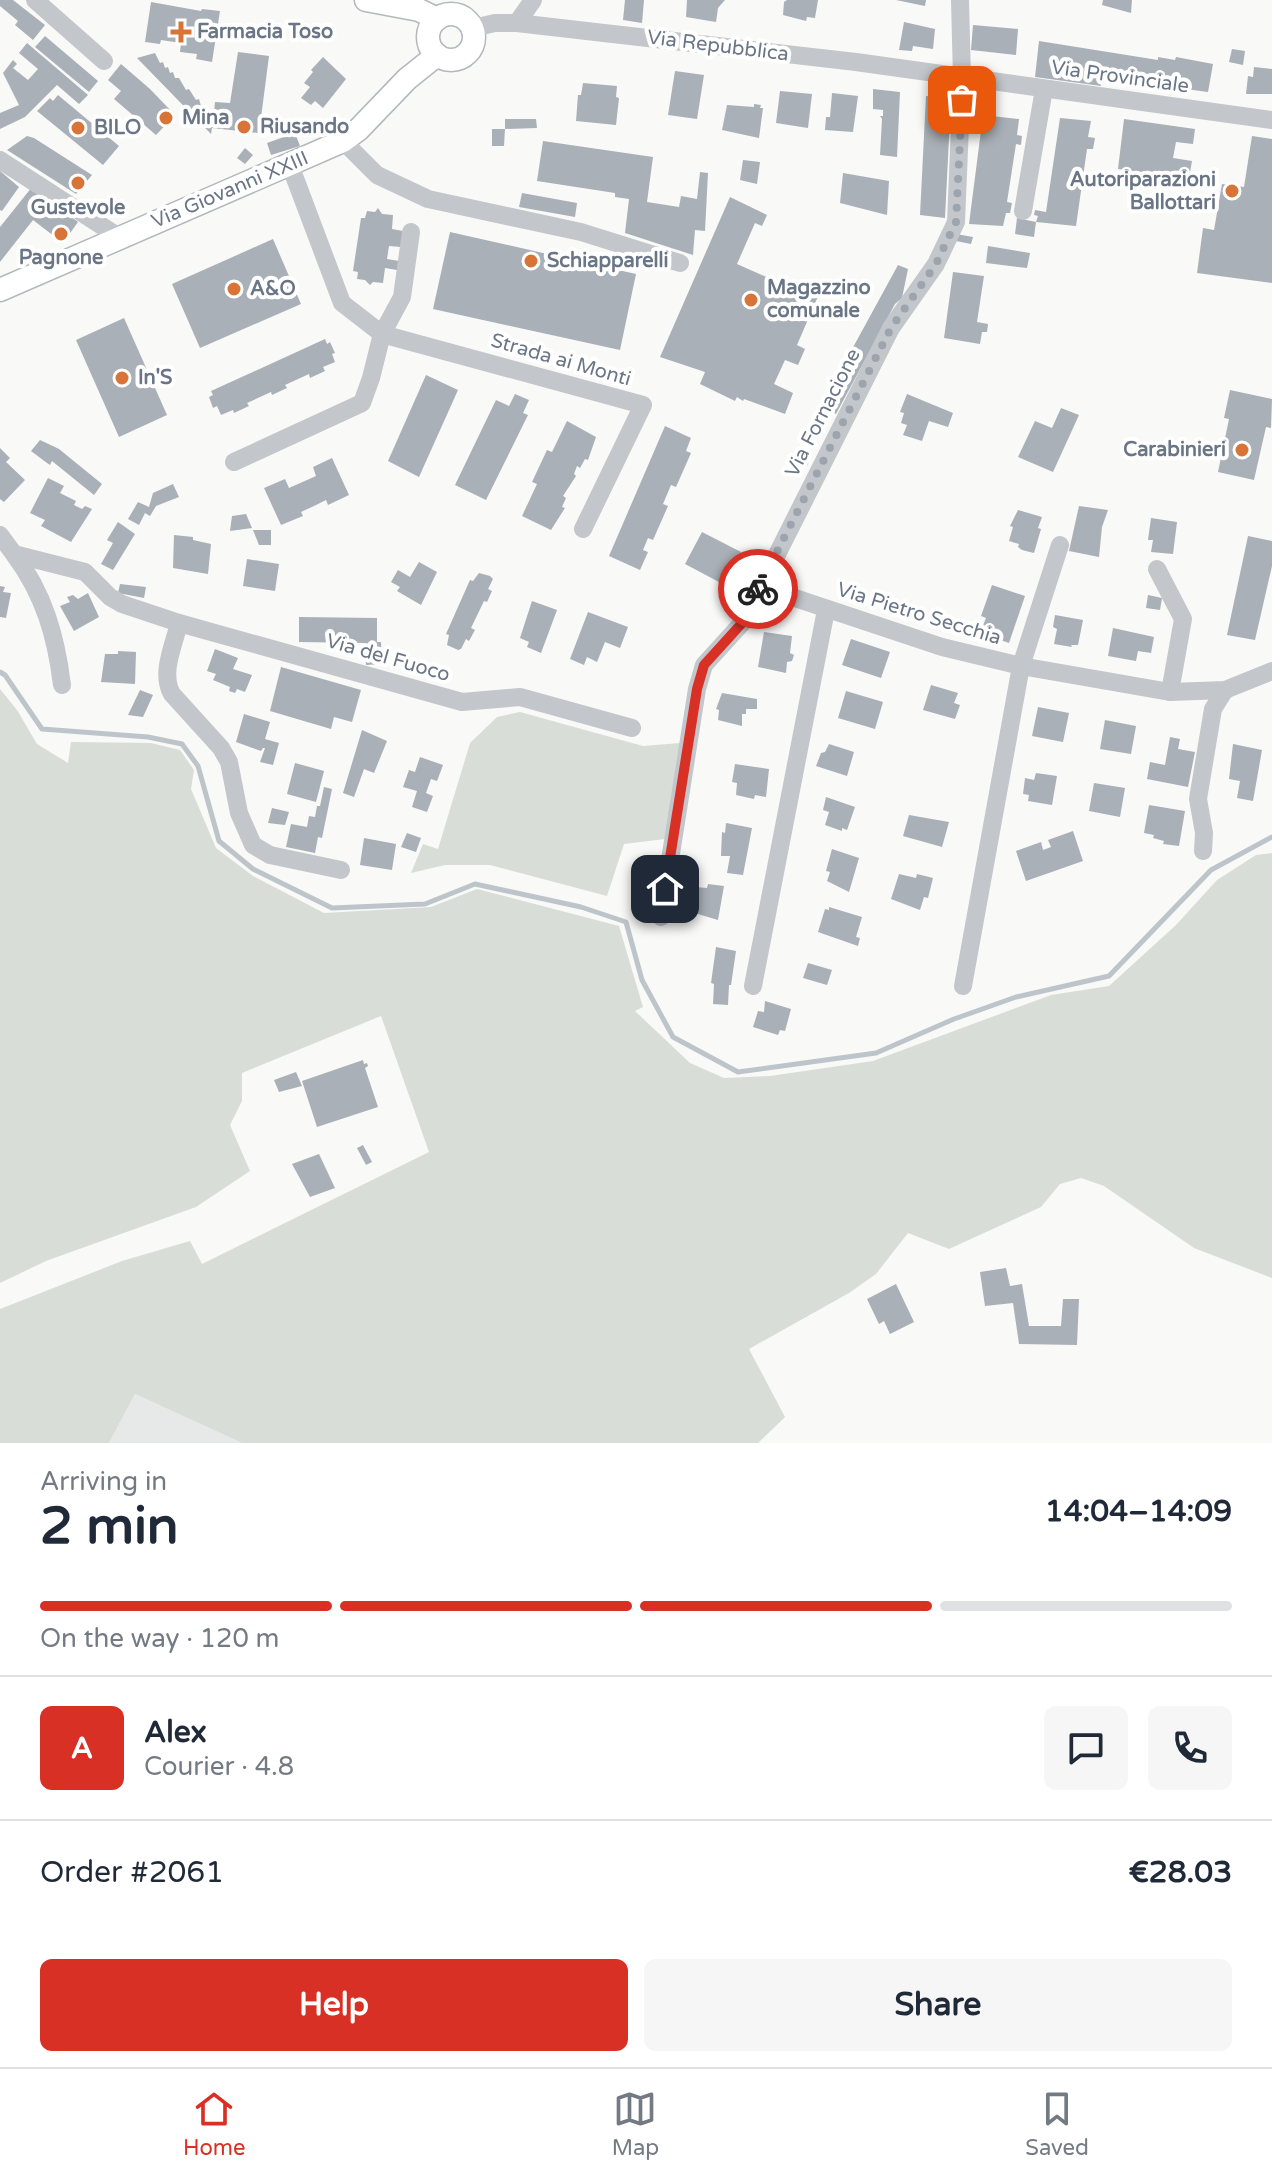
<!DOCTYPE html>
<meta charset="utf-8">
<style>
:root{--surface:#fff;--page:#f6f6f7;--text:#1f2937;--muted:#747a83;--line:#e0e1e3;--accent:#d93025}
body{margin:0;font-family:"Varela Round",sans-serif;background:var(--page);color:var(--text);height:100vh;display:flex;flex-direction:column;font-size:30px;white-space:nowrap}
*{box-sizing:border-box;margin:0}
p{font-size:26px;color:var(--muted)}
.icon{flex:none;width:44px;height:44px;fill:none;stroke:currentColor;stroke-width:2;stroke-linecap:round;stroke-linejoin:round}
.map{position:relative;height:1443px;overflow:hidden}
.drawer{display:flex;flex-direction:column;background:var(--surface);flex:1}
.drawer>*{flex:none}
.pin{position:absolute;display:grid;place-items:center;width:68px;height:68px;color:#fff;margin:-34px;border-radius:16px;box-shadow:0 4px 12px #0006}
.courier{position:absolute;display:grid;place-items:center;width:80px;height:80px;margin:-40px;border:6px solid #d93025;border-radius:50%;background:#fff;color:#222;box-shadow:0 2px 10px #0007}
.head em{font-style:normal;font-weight:700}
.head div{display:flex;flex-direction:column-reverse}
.head{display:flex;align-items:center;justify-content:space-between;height:136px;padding:0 40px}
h1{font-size:52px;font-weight:700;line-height:60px}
.bar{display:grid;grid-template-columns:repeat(4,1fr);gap:12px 8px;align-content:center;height:96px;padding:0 40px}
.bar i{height:10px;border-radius:6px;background:var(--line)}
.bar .selected{background:var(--accent)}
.bar p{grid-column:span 4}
.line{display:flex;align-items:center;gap:20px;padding:0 40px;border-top:2px solid var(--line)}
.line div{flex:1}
.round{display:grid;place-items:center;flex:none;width:84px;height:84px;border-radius:12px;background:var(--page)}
.primary-button{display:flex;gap:16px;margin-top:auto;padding:16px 40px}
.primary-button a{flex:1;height:92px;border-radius:12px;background:var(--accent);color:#fff;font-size:32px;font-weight:700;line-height:92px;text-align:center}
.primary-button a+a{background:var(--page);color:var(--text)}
.tabs{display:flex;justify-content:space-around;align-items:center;height:112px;border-top:2px solid var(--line);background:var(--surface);font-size:22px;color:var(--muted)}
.tabs a{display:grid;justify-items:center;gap:4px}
.tabs .selected{color:var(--accent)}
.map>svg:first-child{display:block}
.built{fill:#e7e8e8}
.green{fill:#d8ded7}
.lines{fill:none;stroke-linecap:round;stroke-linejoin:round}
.stream{stroke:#bdc5cb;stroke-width:5}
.building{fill:#aab0b7}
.major-casing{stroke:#b4b8bd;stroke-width:25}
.minor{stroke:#c3c6ca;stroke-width:18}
.major{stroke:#fff;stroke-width:22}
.done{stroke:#9ca4ae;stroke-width:8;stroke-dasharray:0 14.4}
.route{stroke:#d93025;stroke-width:10}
.poi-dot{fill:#d87438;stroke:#fff;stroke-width:3}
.labels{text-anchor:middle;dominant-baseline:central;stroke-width:8;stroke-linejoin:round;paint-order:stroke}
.poi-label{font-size:20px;font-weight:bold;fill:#6a7686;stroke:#fff;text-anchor:start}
.street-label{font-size:20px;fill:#6a7686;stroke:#fff}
</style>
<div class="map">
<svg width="1272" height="1443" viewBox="0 0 1272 1443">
<rect width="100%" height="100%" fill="#f9f9f7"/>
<polygon class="built" points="135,1394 242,1443 109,1443"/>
<g class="green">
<polygon points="0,689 17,710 37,744 68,763 71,742 151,743 180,750 194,770 191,789 216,848 253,876 324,913 431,907 477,889 619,926 643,1007 635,1011 690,1063 724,1078 770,1076 873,1061 1051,995 1109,986 1176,925 1217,880 1256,855 1272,853 1272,1278 1194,1248 1104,1186 1081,1178 1060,1184 1041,1207 949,1249 908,1233 876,1274 849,1293 749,1349 785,1417 758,1443 242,1443 135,1394 109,1443 0,1443 0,1309 122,1261 190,1241 202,1264 429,1152 381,1016 242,1073 242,1101 230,1125 250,1171 196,1207 46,1261 0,1283"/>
<polygon points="520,712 643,746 680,743 665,839 624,844 607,896 490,865 445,865 411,873 423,844 438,849 470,743 497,717"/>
</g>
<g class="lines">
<polyline class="stream" points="0,672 5,675 42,729 148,737 182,744 198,766 219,841 253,869 332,908 425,904 475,884 581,907 626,922 642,980 673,1037 738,1072 876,1053 954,1019 1016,997 1109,976 1211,870 1272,837"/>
</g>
<g class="building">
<polygon points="0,0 13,0 45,25 33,40 15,25 18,21 0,6"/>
<polygon points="625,0 644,0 642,23 623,20"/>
<polygon points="687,0 725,0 718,8 716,22 686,17"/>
<polygon points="787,0 818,0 815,18 807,17 806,21 783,15 784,2"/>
<polygon points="896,0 926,0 925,6"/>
<polygon points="1103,0 1132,0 1131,13 1102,5"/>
<polygon points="151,2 201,11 202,9 220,11 212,62 196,59 197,54 180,52 181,43 161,40 160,44 145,42"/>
<polygon points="904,22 935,29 933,49 913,46 912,51 899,50"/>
<polygon points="973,25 1018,29 1016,55 971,50"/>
<polygon points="45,36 98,81 89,92 35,47"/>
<polygon points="1039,41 1158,60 1158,57 1175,60 1176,57 1213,64 1208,92 1155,85 1156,78 1103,71 1101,86 1035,77"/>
<polygon points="27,43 88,95 79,104 57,85 25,117 0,129 0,113 19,105 3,73 13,60 17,64 13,68 28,80 38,69 19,53"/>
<polygon points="1232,49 1245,51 1243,65 1229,62"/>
<polygon points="238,52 269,56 259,133 212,128 211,134 137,58 155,53 160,63 163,62 165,68 168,67 170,73 173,72 175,78 179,78 186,90 189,89 196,100 199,99 201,106 206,110 214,112 215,102 230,103"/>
<polygon points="323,57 346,79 323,108 315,101 311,105 301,98 310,87 304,83 313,72 311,70"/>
<polygon points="121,64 150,89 175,115 156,135 114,99 121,91 108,80"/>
<polygon points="1254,67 1272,69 1272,94 1246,94 1248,76 1253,77"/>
<polygon points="675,71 704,75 697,119 668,115"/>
<polygon points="583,83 617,86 616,97 619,98 616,125 576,121 578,95 581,95"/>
<polygon points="873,89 900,92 897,157 880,155 882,119 880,116 883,116 883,110 873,109"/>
<polygon points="780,91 812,94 808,128 776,123"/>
<polygon points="832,93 858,96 853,132 825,130 826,117 830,117"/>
<polygon points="58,95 119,146 103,165 37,111 50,98 53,101"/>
<polygon points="926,96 951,98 945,218 920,215"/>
<polygon points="754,104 761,105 760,108 763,108 759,138 722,130 727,105 754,107"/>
<polygon points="983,115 1019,119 1017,135 1022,136 1021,145 1016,144 1007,202 1012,203 1010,213 1006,213 1003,226 969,224"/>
<polygon points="1060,118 1091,121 1088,137 1095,138 1093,149 1087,149 1076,226 1036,222 1038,216 1034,215 1035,210 1046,212"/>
<polygon points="505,119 536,119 537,128 505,129"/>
<polygon points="1124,119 1195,129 1193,144 1176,142 1173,158 1192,161 1189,178 1157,174 1155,186 1129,183 1131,171 1118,169"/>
<polygon points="492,129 505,129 504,146 492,146"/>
<polygon points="295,133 300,146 271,155 267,143"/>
<polygon points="27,136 34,138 92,175 76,194 7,150"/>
<polygon points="1252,136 1272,139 1272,283 1197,273 1203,228 1214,230 1222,184 1244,187"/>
<polygon points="543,141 653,157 647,202 679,207 681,196 697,199 700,172 708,173 705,231 695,230 693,255 625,233 629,199 615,197 615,193 537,181"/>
<polygon points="245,148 253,155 245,164 237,158"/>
<polygon points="743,160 760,162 757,184 740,180"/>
<polygon points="0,171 19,187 2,211 0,210"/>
<polygon points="843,173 889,181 887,215 840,203"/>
<polygon points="32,187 78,222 63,243 33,220 0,262 0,227"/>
<polygon points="522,193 577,203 575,217 519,207"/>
<polygon points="730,197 767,215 762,226 755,223 737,264 796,290 798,285 819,294 797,345 805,349 798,365 785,360 774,384 793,393 785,414 744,399 743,401 737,397 735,401 700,384 705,372 660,357"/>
<polygon points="378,208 382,214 393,215 392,229 403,231 401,247 389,246 387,259 399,261 397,270 385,268 383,283 373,282 370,285 365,280 357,279 358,272 353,271 361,218 365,218 367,211 375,212"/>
<polygon points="1017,218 1036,222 1034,237 1015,234"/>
<polygon points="450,232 636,274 620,350 433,309"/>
<polygon points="956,234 973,237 971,244 956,241"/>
<polygon points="273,239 301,304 200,348 172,284"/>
<polygon points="988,246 1030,253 1027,268 986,263"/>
<polygon points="898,265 908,269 902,298 895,304 836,414 821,406"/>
<polygon points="953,272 984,276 977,322 988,324 987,332 982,332 980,344 944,338"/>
<polygon points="124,318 167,415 119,437 76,340"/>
<polygon points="325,339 327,344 330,342 335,353 332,354 335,362 323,367 325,371 310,378 309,374 285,385 287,388 272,395 271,392 247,403 249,406 234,413 233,410 221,415 217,406 213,408 209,397 213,395 211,391"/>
<polygon points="426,375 458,390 419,477 388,461"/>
<polygon points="1230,390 1272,399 1271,428 1266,427 1254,480 1218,472 1229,419 1224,418"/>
<polygon points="515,394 529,400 523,413 528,415 486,500 455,485 496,400 509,406"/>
<polygon points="907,394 953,413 948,427 929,421 922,441 903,435 907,425 901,423 904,413 900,412"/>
<polygon points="1061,408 1079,415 1053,472 1018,457 1035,421 1052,428"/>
<polygon points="567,421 596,437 588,460 585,459 580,468 577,466 574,474 576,476 563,496 566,498 562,507 565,508 551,530 522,516 537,484 532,482 547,450 552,452"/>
<polygon points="665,426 691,438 686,451 691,453 676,487 671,485 663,504 668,506 653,540 648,538 643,550 648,552 640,570 609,556"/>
<polygon points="40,440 59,449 102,484 94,495 52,461 50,465 47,463 31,451"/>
<polygon points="0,448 10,458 6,462 25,480 4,502 0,499"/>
<polygon points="801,453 810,457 807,467 797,463"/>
<polygon points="332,458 349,495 328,505 326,500 314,506 301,512 303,516 281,525 264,488 285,479 289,488 316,476 313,467"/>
<polygon points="48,478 64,486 60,493 76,501 74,505 82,509 85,506 92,509 71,542 41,526 45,520 30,513"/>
<polygon points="173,484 179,497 156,506 150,516 145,513 139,525 128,519 138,502 149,507 153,493"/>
<polygon points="1079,506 1108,510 1102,527 1099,557 1069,551"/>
<polygon points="1018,510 1042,517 1038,528 1041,529 1034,553 1022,550 1018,547 1019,544 1009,541 1013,527 1010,526"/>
<polygon points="246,514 252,528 230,531 232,516"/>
<polygon points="1151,518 1177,522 1173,554 1151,552 1153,540 1148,540"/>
<polygon points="118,522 135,534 113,570 101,564 113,543 107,540"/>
<polygon points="253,530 271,530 271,545 259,545"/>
<polygon points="702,532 741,552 727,580 722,578 719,582 685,564"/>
<polygon points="174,535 193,537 193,540 211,544 208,574 173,568"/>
<polygon points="1248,536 1272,541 1272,566 1255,640 1227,635"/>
<polygon points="247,559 279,564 275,591 243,586"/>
<polygon points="419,562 437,572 421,605 397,591 400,587 391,582 398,570 410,577"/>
<polygon points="479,573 490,576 493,579 488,589 492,591 487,602 484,601 471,628 475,630 469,641 466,639 461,649 458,650 447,645 449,635 446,634 470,580 473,581"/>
<polygon points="120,584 146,587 144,598 118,593"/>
<polygon points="992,585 1025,596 1009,643 980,633 986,618 981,616"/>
<polygon points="0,586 5,587 3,592 11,593 6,618 0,617"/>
<polygon points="88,593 99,617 74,631 60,606 70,602 67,597 73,595 78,599"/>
<polygon points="1148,595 1162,598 1160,610 1146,608"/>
<polygon points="532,601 557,610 541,653 527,647 529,642 520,638"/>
<polygon points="588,612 628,627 620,648 605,642 597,662 587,657 584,665 570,659"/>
<polygon points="1055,615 1083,620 1078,645 1071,645 1072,647 1054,644 1057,629 1053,627"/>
<polygon points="299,617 377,618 377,642 381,642 382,664 366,665 365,643 299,642"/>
<polygon points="1113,628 1154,637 1151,653 1138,651 1136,661 1108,656"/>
<polygon points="764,632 792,636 790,653 794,655 792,661 787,662 786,673 758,667"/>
<polygon points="851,639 890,652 881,678 842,665"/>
<polygon points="215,649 238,658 233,669 252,675 245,692 237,689 235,693 229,691 230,687 213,680 216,674 207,671"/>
<polygon points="118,651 136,652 135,684 101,682 105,654 118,654"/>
<polygon points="281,667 361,690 352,722 334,717 331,729 270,711"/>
<polygon points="931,685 958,693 954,703 960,705 955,719 923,710"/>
<polygon points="140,690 153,695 143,717 128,715"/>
<polygon points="846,691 883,702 875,729 838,718"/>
<polygon points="722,693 757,699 757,709 746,709 746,714 742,714 742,726 718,720 719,710 716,709"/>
<polygon points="1038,707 1069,713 1063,742 1032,736"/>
<polygon points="244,714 270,722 265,739 279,743 273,765 260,762 265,748 263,748 261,751 236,742"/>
<polygon points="1105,720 1136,726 1131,754 1100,749"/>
<polygon points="362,730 387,741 374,773 364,769 354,797 343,793"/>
<polygon points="1170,737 1180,739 1178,749 1195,752 1188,787 1147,779 1150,762 1165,765"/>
<polygon points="829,744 854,752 847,776 816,766 821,753 825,752"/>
<polygon points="1233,744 1262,750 1253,801 1237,798 1240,781 1229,779"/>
<polygon points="420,757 443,765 437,781 431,779 426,793 433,796 427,812 412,807 417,791 403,787 409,770 415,772"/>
<polygon points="295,763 324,771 316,802 287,794"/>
<polygon points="735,764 769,769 766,797 755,795 754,799 736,795 737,783 732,782"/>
<polygon points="1036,773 1057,776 1052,805 1028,801 1029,795 1023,794 1025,778 1034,780"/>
<polygon points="1094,783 1125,788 1120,817 1089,811"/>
<polygon points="324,787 332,789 322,838 318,837 315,853 286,847 291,824 307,827 309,816 315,817 317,806 320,806"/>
<polygon points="826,797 855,807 847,830 842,828 842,831 825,825 829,812 823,810"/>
<polygon points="1149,805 1185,811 1179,846 1163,844 1164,841 1153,838 1154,835 1144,833"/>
<polygon points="272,808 289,812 285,825 268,823"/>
<polygon points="909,815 949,822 942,847 903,836"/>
<polygon points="726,823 752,828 743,875 727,873 730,856 721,856 722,832 725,833"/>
<polygon points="1073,831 1083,861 1026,881 1016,851 1041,842 1043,850 1051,847 1048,840"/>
<polygon points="407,833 421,838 416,852 401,847"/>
<polygon points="364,838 396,844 392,870 360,865"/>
<polygon points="832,849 859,858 849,892 827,881 830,872 826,871"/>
<polygon points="899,874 916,878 917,874 933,878 928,898 924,897 920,910 891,899"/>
<polygon points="708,884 724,886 718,920 691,912 695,887 707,888"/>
<polygon points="829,907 862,917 856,937 860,938 858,946 818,932 825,909 829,910"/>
<polygon points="716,947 736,951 731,985 729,985 728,1005 713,1004 714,984 711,983"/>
<polygon points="808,963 832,970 827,985 803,978"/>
<polygon points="765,1001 791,1009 785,1031 780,1030 778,1035 753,1027 758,1011 764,1012"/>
<polygon points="363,1060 364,1064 367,1063 368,1066 365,1068 378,1107 317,1127 302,1081"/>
<polygon points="296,1072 302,1086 279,1092 274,1080"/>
<polygon points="363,1145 372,1162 366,1165 357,1148"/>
<polygon points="319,1154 335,1188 310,1197 292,1164"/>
<polygon points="1006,1268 1010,1286 1022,1284 1029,1326 1061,1326 1063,1299 1079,1299 1077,1345 1019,1344 1013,1303 985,1306 980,1272"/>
<polygon points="896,1284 914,1322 890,1334 884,1321 879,1324 867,1299"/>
</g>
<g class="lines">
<g class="major-casing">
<g id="major">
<polyline points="366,0 419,10 437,19"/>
<circle cx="451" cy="37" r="23"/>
<polyline points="0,290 343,141 358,130 407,79 437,55"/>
</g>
</g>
<g class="minor">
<polyline points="35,0 104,61"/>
<polyline points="517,23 533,0"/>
<polyline points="473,28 495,23 517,23 856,62 1272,120"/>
<polyline points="343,141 377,175 428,199 581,232 680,263"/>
<polyline points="0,160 119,237"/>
<polyline points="290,165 342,303 382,334 643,405 583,529"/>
<polyline points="1023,211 1044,89"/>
<polyline points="234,462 362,403 371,378 382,334 402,297 411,232"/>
<path d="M0,535L14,554L85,572L110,597L122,604L179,623C174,645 160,673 172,694L221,748L229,762L239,813L253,845L270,855L341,870"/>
<path d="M14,554C44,594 56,636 62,685"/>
<polyline points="1157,569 1183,619 1170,692"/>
<polyline points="759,586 942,647 1021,666 1170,692 1225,690 1272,671"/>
<polyline points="179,623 462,702 520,697 632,728"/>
<polyline points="1203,851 1204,833 1198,799 1213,709 1225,690"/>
<polyline points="661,917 697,689 704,665 743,622 891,328 936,264 956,222 962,78 960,0"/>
<polyline points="753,986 826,610"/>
<polyline points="963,986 1021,666 1060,545"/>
</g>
<use href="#major" class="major"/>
</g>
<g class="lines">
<polyline class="done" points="758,589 891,328 936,264 956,222 962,100"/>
<polyline class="route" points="665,889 697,689 704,665 743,622 758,589"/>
</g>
<g class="poi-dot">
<path d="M177 20h8v8h8v8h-8v8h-8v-8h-8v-8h8z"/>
<circle cx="166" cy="118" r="8"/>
<circle cx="244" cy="127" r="8"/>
<circle cx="78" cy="128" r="8"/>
<circle cx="78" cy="183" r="8"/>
<circle cx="1232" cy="191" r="8"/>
<circle cx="61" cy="234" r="8"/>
<circle cx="531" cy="261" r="8"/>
<circle cx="234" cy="289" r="8"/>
<circle cx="751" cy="300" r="8"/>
<circle cx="122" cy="378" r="8"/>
<circle cx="1242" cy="450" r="8"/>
</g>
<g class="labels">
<g class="poi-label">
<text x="197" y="32">Farmacia Toso</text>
<text x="182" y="118">Mina</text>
<text x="260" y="127">Riusando</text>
<text x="94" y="128">BILO</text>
<text x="1216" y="180" text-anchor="end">Autoriparazioni<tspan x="1216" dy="23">Ballottari</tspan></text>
<text x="78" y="208" text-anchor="middle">Gustevole</text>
<text x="61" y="258" text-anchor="middle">Pagnone</text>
<text x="547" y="261">Schiapparelli</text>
<text x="767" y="288">Magazzino<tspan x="767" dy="23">comunale</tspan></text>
<text x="250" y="289">A&amp;O</text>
<text x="138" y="378">In'S</text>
<text x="1226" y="450" text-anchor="end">Carabinieri</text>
</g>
<g class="street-label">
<text transform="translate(718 46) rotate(7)">Via Repubblica</text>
<text transform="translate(1120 77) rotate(8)">Via Provinciale</text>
<text transform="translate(230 190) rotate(-23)">Via Giovanni XXIII</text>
<text transform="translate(561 360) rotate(16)">Strada ai Monti</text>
<text transform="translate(823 413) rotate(-63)">Via Fornacione</text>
<text transform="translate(919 614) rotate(17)">Via Pietro Secchia</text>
<text transform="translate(388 658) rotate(16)">Via del Fuoco</text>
</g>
</g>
</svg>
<div class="pin" style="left:962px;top:100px;background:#ea580c"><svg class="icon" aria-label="bag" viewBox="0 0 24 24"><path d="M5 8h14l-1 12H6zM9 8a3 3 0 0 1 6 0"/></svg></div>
<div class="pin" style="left:665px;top:889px;background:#1f2937"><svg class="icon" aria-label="home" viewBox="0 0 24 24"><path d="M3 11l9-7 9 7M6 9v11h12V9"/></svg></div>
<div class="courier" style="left:758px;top:589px"><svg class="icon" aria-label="bike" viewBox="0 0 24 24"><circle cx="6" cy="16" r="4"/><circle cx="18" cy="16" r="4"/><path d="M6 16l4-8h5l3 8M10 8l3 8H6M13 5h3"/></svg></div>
</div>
<section class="drawer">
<div class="head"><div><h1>2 min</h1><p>Arriving in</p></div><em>14:04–14:09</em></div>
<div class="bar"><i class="selected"></i><i class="selected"></i><i class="selected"></i><i></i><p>On the way · 120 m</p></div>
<div class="line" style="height:144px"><b class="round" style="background:var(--accent);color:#fff">A</b><div><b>Alex</b><p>Courier · 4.8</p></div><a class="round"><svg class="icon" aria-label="chat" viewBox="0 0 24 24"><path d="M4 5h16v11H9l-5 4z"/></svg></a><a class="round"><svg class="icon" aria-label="phone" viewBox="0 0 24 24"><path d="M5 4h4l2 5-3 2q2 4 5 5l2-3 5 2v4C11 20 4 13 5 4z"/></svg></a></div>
<div class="line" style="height:104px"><div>Order #2061</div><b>€28.03</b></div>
<div class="primary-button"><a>Help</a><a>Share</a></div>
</section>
<nav class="tabs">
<a class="selected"><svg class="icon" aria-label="home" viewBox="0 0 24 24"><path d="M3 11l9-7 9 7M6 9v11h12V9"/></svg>Home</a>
<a><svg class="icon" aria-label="map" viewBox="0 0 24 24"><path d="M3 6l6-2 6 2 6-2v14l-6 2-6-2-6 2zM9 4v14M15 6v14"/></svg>Map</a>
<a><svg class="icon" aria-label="saved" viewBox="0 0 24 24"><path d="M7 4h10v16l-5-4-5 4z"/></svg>Saved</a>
</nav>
